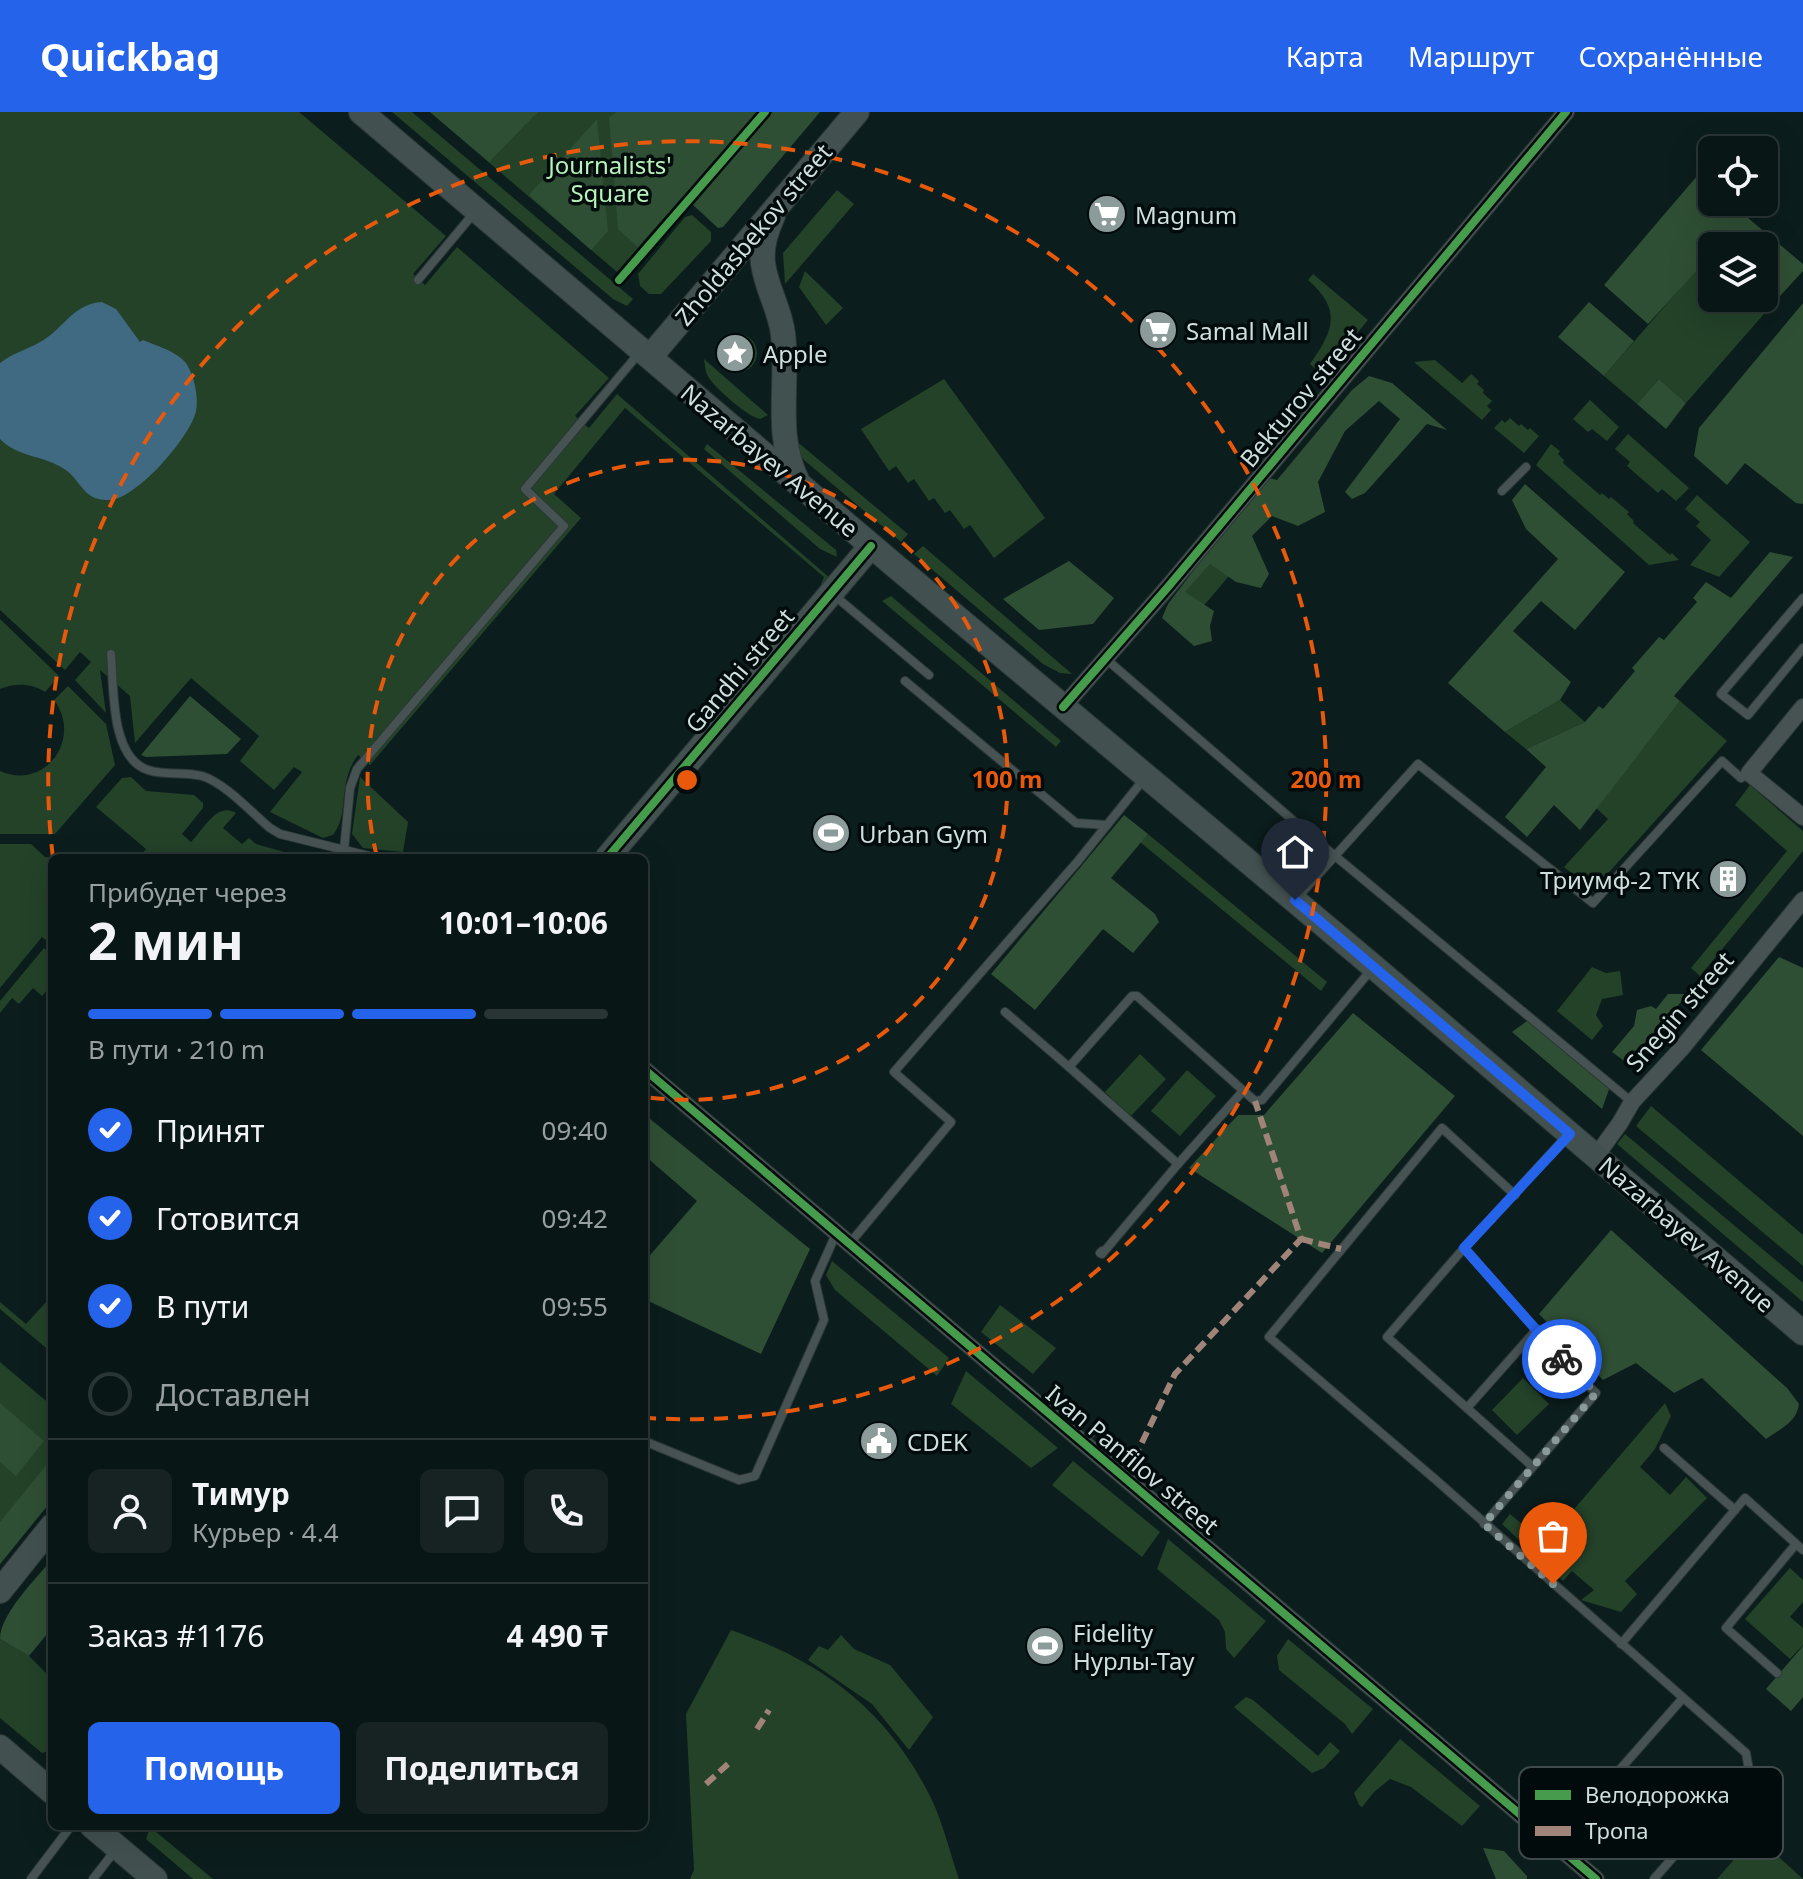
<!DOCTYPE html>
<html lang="ru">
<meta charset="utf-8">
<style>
:root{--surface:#081615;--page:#162322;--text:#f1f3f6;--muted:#989fa0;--line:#293534;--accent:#2563eb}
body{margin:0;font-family:"Noto Sans",sans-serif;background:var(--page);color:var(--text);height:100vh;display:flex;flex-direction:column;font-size:30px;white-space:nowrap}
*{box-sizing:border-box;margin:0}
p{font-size:26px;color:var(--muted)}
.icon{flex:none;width:44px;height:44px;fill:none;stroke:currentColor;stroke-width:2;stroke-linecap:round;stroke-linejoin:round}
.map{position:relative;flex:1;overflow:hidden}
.panel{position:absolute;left:48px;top:742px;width:600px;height:976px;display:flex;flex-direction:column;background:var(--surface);border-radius:12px;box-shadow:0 8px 32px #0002,0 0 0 2px var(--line)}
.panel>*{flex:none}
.controls{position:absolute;left:1698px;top:24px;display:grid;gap:16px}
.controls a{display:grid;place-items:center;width:80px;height:80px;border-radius:12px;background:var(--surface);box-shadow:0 8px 32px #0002,0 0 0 2px var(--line);font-size:40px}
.pin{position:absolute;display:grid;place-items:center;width:68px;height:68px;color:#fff;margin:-82px -34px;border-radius:50% 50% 50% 0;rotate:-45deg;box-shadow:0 0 8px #0007}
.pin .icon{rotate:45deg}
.courier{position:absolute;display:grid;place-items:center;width:80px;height:80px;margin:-40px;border:6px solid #2563eb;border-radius:50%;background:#fff;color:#222;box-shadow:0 2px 10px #0007}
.headline em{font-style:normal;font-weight:700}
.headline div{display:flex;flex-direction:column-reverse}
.headline{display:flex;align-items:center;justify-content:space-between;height:136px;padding:0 40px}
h1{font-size:52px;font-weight:700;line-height:60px}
.bar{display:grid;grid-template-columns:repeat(4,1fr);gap:12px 8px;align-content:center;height:96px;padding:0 40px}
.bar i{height:10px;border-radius:6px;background:var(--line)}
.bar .current{background:var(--accent)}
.bar p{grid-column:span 4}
.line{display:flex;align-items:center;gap:20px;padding:0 40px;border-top:2px solid var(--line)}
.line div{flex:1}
.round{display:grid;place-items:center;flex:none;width:84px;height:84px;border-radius:12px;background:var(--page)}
ol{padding:0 40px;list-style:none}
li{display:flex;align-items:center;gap:24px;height:88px}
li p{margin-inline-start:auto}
li .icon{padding:8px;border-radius:50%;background:var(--accent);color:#fff;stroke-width:4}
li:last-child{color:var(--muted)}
li i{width:44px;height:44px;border:4px solid var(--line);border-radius:50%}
.cta{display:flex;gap:16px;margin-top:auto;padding:16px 40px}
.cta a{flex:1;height:92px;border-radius:12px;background:var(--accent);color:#fff;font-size:32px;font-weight:700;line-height:92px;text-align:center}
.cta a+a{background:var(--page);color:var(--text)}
header{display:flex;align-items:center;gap:48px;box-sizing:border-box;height:112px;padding:0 40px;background:var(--accent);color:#fff}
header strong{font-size:38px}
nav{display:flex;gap:44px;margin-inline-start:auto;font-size:28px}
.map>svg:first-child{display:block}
.green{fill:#234228}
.forest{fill:#2f4f34}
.water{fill:#406982}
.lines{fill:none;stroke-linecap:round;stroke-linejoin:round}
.lane-casing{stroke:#2b3736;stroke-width:10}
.street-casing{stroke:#2b3736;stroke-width:18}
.secondary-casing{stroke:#2b3736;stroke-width:26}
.lane{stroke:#475353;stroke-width:8}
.street{stroke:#475353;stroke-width:16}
.secondary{stroke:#425150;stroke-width:24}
.quiet{stroke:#a18479;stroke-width:6;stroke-dasharray:12 6;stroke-linecap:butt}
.cycleway-casing{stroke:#020b0b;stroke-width:13}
.cycleway{stroke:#469c4c;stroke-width:8}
.done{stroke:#8a9b9a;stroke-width:8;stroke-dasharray:0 14.4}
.route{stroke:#2563eb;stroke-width:10}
.ring{fill:none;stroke:#e8590c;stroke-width:4;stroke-dasharray:14 10}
.labels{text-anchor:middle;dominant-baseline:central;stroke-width:7;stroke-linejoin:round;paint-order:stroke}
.park-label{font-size:24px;fill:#b7f2bb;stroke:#020b0b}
.poi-label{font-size:24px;fill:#cedfde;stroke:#020b0b;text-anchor:start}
.street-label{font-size:24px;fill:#cedfde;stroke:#020b0b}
.key{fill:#020b0b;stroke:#3f4b4a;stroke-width:2}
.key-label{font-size:22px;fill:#cedfde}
.centre{fill:#e8590c;stroke:#020b0b;stroke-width:4}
.ring-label{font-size:24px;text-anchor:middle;font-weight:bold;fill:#e8590c;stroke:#020b0b;stroke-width:7;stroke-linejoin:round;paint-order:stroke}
</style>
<header>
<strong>Quickbag</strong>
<nav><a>Карта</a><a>Маршрут</a><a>Сохранённые</a></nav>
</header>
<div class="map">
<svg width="1803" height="1767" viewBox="0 0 1803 1767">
<rect width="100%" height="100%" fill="#0b1d1c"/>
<g class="green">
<path d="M0,0H299L446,124L413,162L425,173L457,135L609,266L575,304L589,316L617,282L831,467L816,485L824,465L625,296L554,382L581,406L370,653L358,643C337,670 350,702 333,723L323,726L270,700L302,660L294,655L274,678L240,649L259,624L191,566L135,631L130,584L100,558L106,601L75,568L91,550L80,540L65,558L0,498Z"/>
<polygon points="392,0 412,0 633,187 627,194 613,187"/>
<polygon points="430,0 757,0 617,160"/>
<polygon points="837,78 854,92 785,172 783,141"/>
<polygon points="692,103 711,120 711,129 661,182 649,182 640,174 638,162 685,105"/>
<polygon points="1711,141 1712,186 1762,186 1771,194 1686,291 1659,267 1637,292 1604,264"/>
<polygon points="805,159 843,196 826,213 799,175"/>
<path d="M1313,162L1368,208L1322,263L1310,252C1334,218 1342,198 1308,168Z"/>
<circle cx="738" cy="241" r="19"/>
<path d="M704,247L768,303L760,307C748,305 716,277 709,266C705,260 705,253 704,247Z"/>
<polygon points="1435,248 1462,271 1471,262 1479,269 1477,272 1484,278 1483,281 1492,289 1487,294 1491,298 1482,308 1414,250"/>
<polygon points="944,267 1045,406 994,446 970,413 964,417 950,398 945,401 934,386 929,389 914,367 908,371 896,354 889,359 861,317"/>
<polygon points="1590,288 1619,315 1607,329 1592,317 1588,320 1573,307"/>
<polygon points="1510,306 1519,314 1521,312 1528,318 1530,316 1539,324 1524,341 1494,316 1502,308 1505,311"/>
<polygon points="1628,322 1689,376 1676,389 1662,377 1658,381 1627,354 1630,350 1615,337"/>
<polygon points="795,328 908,422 901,430 804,348 798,341"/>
<polygon points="707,332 836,438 837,445 820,437 704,337"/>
<polygon points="1551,332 1560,339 1558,342 1564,348 1563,351 1600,383 1602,381 1609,387 1611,385 1629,400 1627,402 1634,409 1633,411 1670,443 1672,441 1679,448 1649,453 1536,353"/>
<polygon points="1697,383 1750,430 1719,465 1690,453 1711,428 1696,414 1700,410 1685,397"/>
<polygon points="923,434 1072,562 1060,561 1043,552 914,442"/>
<polygon points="1217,443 1234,458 1190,510 1172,494"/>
<polygon points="891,484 1061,629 1056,635 882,489"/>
<path d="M0,507L59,564L45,580C31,571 15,571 0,577Z"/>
<path d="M68,574L106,612L115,653L55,722H0V659C45,679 83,627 54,588Z"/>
<polygon points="1560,588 1585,610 1526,637 1505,620"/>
<polygon points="1680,589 1727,629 1593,778 1564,755 1608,707 1596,696"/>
<path d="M131,665L146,679L194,683L203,691V696L182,722L191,730C203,718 217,689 236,701L223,716L242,732L249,726L256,732L305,746H169L164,742L160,746H139L146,737L96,695L122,666Z"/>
<polygon points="360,665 408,710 403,740 363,736 352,722"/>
<polygon points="1750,673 1803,719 1803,739 1700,864 1691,856 1787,739 1735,693"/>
<polygon points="1148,722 1327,870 1321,879 1140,730"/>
<polygon points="0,732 31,732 45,745 60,746 52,746 52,833 42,825 0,876"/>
<polygon points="44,836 52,843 52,872 42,884 33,876 19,892 12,886 0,901 0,889"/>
<polygon points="1592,855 1606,861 1620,859 1623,883 1602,887 1596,903 1603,914 1592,928 1557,899"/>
<polygon points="1140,942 1166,967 1131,1004 1105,980"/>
<polygon points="1187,958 1216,984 1180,1024 1151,999"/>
<polygon points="1651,994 1803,1123 1803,1154 1636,1014"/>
<polygon points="1625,1022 1803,1171 1803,1190 1617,1032"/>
<polygon points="832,1149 949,1246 937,1264 835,1178 826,1163"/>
<polygon points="47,1189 52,1194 52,1241 0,1197 0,1190 26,1212"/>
<polygon points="1000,1193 1056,1236 1033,1262 981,1220"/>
<polygon points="0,1250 52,1294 52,1388 0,1452"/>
<polygon points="966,1259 1058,1336 1031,1356 951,1292"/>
<polygon points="1523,1266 1549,1292 1517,1323 1492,1298"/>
<polygon points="1665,1291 1671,1304 1655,1337 1640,1355 1670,1383 1686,1365 1707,1386 1625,1469 1637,1482 1621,1500 1581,1488 1594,1478 1572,1459 1563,1469 1502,1412 1510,1402 1545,1431"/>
<polygon points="1073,1349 1160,1420 1142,1445 1052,1373"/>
<polygon points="1168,1427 1266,1509 1234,1546 1226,1537 1225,1520 1219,1508 1157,1457"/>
<polygon points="1790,1456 1803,1468 1803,1490 1790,1505 1803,1516 1803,1533 1790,1547 1745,1507"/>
<path d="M731,1518C823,1550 887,1598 931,1686C943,1711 950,1741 959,1767H690L694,1758L686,1602Z"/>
<polygon points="841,1523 854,1537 890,1553 933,1605 909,1638 872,1592 808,1548 819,1534 828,1538"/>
<polygon points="0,1527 29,1544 52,1567 52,1577 46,1585 52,1589 52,1638 42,1641 0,1606"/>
<polygon points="1288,1527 1373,1597 1352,1622 1345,1612 1279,1558 1277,1544"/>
<polygon points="1246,1585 1253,1588 1318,1644 1330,1630 1340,1639 1324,1656 1312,1661 1234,1595"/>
<polygon points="1400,1627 1480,1694 1462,1714 1411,1675 1390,1667 1374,1680 1362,1695 1359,1693 1354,1681"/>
<polygon points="1773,1710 1777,1714 1770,1737 1803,1767 1717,1767 1752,1727"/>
<polygon points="150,1715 213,1767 193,1767 146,1727"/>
</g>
<g class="forest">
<polygon points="430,0 538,0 489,50"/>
<polygon points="617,0 757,0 638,135 618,117 609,5"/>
<polygon points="772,0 820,0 723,115 718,116 693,93"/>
<polygon points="597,7 608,119 591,138 529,83"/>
<polygon points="1697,64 1712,76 1712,90 1729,90 1803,152 1803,159 1771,194 1762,186 1764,186 1764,134 1712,134 1712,142 1648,212 1604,173"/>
<polygon points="1589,190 1634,229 1604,264 1558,225"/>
<polygon points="1803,191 1803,392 1796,391 1745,351 1727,373 1694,344 1699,316"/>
<polygon points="1369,264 1392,271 1447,318 1427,312 1365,381 1352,387 1345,380 1400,307 1379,289 1345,319 1318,370 1325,400 1298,414 1272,404 1252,424 1269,462 1261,476 1236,470 1210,452 1185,480 1214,499 1210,514 1212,529 1194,534 1162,506 1168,492 1213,433 1269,366 1277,368 1352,278"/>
<polygon points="1659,267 1686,291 1666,317 1637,292"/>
<polygon points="1525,372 1625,460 1575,518 1541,489 1513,519 1571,570 1560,588 1505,620 1448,571 1558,447 1526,417 1512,388"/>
<polygon points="1770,440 1793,445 1674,584 1680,589 1580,718 1554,693 1527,725 1505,705 1546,655 1526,637 1585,610 1599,594 1603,597 1635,559 1632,556 1659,525 1664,528 1697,490 1693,486 1706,470 1731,486"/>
<polygon points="1069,449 1114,486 1093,512 1039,518 1003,487"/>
<polygon points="190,584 241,627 227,642 146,645 141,643"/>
<polygon points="1124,703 1148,722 1111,766 1155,802 1159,810 1133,841 1103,817 1035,898 991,862"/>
<polygon points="1779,845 1803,856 1803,1024 1701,938"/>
<polygon points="1668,882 1688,882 1627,951 1612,940 1634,914 1637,898 1651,894 1656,897"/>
<polygon points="1353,901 1455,984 1322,1141 1189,1056 1238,1003 1264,1003"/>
<polygon points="1531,906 1611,972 1602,997 1512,920"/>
<polygon points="644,1002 810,1137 761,1242 644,1187 644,1150 697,1089 644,1043"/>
<path d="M1611,1118L1787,1276L1799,1292C1797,1310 1780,1317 1766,1327L1702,1266L1674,1281L1636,1251L1603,1268L1539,1202Z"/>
<polygon points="0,1291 44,1329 16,1364 0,1350"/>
<polygon points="52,1346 52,1388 0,1452 0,1410"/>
<path d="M52,1447V1516L29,1544L0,1527C0,1502 36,1467 52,1447Z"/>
<polygon points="1803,1534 1803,1585 1791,1599 1766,1577"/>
<polygon points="1483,1736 1504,1739 1527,1764 1527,1767 1496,1767"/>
</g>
<path class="water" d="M102,190L116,197L140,230L143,228C157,234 176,239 186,251C194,263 199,285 196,299C191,324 136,388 109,388C81,389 82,366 61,355C40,343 18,345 0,327V251C14,240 30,237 45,227C66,213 74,192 102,190Z"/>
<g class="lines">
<g class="lane-casing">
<g id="lane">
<polyline points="418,168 474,101"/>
<polyline points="1502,379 1526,355"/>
<polyline points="835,484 929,563"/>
<polyline points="1803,486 1721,582 1748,603 1803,536"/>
<path d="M111,542C114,575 110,646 148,658C165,664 185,659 202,664C225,671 252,701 270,716L280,722L377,746"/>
<polyline points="1106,547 1317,729 1632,990"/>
<polyline points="905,569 1076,711 1107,713"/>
<polyline points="344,738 350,676 357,657 564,414 525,377 640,240"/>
<polyline points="1297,786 1418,652 1593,791 1722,649 1741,666 1749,661"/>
<polyline points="1005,900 1069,955"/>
<polyline points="1178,1052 1243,979"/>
<polyline points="1515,1083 1442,1016 1269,1225 1436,1368 1746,1641 1749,1658 1654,1767"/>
<polyline points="850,1131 951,1010 894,960 1078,749 1144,667"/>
<polyline points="1464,1136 1570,1256 1596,1281 1484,1412"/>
<polyline points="1102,1139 1100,1141 1102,1142 1178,1052 1069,955 1132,884 1137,884 1255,989 1262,988 1371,858"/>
<polyline points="1467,1296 1537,1217"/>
<polyline points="644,1329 739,1368 755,1364 824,1208 815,1169 836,1122"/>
<polyline points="1082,1329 1097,1316"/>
<polyline points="1664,1336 1735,1398"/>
<polyline points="1532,1354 1387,1225 1464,1136 1567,1024"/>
<polyline points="1115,1357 1124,1338"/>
<polyline points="1621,1532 1745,1386 1803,1438"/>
<polyline points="1777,1561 1726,1516 1796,1432"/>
<polyline points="1555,1731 1683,1586"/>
<polyline points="31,1767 71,1714"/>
<polyline points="93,1767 117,1736"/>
</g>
</g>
<g class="street-casing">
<g id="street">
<polyline points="1063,595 1168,475 1566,0"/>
<polyline points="1803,595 1749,661 1803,705"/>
<polyline points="644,957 1596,1767"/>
<polyline points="1596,1044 1620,1011 1632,990 1682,936 1803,788"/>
</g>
</g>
<g class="secondary-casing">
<g id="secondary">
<polyline points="361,0 893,452 1374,855 1803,1221"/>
<path d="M773,104C766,119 761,135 763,151C766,176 780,197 783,222C789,271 774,322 797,368"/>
<polyline points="650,245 857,0"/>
<polyline points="607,746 871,434"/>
<polyline points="0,1479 52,1414"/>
<polyline points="0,1635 52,1680"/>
<polyline points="92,1714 155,1767"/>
</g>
</g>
<use href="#lane" class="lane"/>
<use href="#street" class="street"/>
<use href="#secondary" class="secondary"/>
<g class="quiet">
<polyline points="1301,1127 1341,1137"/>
<polyline points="1134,1347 1175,1262 1301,1127 1255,989"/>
<polyline points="757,1617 769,1598"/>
<polyline points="706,1672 728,1652"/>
</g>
<g class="cycleway-casing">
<g id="cycleway">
<polyline points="619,168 765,0"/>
<polyline points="1063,595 1168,475 1566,0"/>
<polyline points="607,746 871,434"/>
<polyline points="644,957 1596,1767"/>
</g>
</g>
<use href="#cycleway" class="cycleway"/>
</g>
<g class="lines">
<polyline class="done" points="1553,1472 1484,1412 1596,1281 1562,1247"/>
<polyline class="route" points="1295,788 1570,1022 1464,1136 1562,1247"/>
</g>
<g class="ring">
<path d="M377 745A320 320 0 1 1 645 985"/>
<path d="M53 746A639 639 0 1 1 648 1306"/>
</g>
<defs>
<g id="supermarket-disc" transform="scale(2)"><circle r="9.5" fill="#8a9b9a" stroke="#020b0b"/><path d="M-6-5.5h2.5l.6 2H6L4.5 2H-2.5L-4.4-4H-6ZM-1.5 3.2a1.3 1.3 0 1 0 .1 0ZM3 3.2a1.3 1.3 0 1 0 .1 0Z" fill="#fff"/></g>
<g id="sight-disc" transform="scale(2)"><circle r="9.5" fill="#8a9b9a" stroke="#020b0b"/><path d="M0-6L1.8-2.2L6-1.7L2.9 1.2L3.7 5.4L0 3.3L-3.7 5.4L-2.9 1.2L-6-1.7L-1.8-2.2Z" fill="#fff"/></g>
<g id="stadium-disc" transform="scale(2)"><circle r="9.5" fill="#8a9b9a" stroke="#020b0b"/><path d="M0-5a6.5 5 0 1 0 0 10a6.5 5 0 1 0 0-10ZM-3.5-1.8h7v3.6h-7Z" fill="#fff"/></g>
<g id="building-disc" transform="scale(2)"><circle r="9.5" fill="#8a9b9a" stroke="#020b0b"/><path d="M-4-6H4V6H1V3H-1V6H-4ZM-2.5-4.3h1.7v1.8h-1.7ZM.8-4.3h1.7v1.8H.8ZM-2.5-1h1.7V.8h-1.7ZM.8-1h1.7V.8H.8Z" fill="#fff"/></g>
<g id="civic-disc" transform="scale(2)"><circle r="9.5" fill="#8a9b9a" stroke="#020b0b"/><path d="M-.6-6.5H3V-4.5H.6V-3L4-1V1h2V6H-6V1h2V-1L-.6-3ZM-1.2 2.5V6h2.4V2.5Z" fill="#fff"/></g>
</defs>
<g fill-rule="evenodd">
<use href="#supermarket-disc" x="1107" y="102"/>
<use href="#supermarket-disc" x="1158" y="218"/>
<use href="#sight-disc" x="735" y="241"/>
<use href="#stadium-disc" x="831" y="721"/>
<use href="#building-disc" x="1728" y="767"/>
<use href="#civic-disc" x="879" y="1329"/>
<use href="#stadium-disc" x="1045" y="1534"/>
</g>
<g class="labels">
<g class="park-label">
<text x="610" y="52">Journalists'<tspan x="610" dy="28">Square</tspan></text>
</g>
<g class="poi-label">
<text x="1135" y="102">Magnum</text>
<text x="1186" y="218">Samal Mall</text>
<text x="763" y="241">Apple</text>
<text x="859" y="721">Urban Gym</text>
<text x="1700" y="767" text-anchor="end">Триумф-2 ТҮК</text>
<text x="907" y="1329">CDEK</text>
<text x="1073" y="1520">Fidelity<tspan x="1073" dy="28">Нурлы-Тау</tspan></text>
</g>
<g class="street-label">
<text transform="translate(753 122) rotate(-50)">Zholdasbekov street</text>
<text transform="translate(1300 285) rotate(-50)">Bekturov street</text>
<text transform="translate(770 348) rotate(40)">Nazarbayev Avenue</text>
<text transform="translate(739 558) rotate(-50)">Gandhi street</text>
<text transform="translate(1679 899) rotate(-49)">Snegin street</text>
<text transform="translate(1687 1122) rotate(41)">Nazarbayev Avenue</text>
<text transform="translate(1133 1347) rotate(40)">Ivan Panfilov street</text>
</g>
</g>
<rect x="1519" y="1655" width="264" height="92" rx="12" class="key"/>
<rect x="1535" y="1678" width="36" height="10" fill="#469c4c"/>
<rect x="1535" y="1714" width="36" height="10" fill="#a18479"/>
<g class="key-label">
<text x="1585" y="1691">Велодорожка</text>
<text x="1585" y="1727">Тропа</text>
</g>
<circle cx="687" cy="668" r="12" class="centre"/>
<g class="ring-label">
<text x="1007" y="676">100 m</text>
<text x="1326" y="676">200 m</text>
</g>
</svg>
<div class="controls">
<a><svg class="icon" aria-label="locate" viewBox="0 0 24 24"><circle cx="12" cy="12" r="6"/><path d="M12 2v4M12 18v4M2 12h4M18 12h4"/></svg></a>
<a><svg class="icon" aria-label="layers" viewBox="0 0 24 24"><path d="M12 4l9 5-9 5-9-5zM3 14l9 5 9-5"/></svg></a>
</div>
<div class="pin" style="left:1553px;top:1472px;background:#ea580c"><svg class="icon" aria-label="bag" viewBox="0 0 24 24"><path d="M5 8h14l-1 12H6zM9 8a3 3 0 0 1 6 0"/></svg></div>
<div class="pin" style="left:1295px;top:788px;background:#1f2937"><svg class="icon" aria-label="home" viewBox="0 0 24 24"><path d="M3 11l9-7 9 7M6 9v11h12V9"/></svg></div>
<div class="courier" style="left:1562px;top:1247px"><svg class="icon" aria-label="bike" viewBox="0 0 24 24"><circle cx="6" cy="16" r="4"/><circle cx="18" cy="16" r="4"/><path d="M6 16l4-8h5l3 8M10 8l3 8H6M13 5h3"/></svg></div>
<section class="panel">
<div class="headline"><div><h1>2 мин</h1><p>Прибудет через</p></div><em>10:01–10:06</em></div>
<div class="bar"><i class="current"></i><i class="current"></i><i class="current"></i><i></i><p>В пути · 210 m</p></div>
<ol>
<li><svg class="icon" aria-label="check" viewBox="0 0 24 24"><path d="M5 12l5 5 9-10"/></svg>Принят<p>09:40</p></li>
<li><svg class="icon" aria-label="check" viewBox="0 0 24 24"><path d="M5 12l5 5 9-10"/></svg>Готовится<p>09:42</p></li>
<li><svg class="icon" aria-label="check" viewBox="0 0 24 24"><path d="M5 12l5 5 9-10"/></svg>В пути<p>09:55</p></li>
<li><i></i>Доставлен</li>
</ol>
<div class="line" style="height:144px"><a class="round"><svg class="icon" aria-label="person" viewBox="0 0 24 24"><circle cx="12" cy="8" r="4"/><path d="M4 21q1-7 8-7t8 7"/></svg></a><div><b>Тимур</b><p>Курьер · 4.4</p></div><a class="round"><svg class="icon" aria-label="chat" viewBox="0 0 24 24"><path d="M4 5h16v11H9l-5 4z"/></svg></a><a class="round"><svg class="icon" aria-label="phone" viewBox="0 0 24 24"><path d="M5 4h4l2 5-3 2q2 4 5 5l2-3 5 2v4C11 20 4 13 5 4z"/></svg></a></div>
<div class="line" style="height:104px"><div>Заказ #1176</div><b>4 490 ₸</b></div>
<div class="cta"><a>Помощь</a><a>Поделиться</a></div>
</section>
</div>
